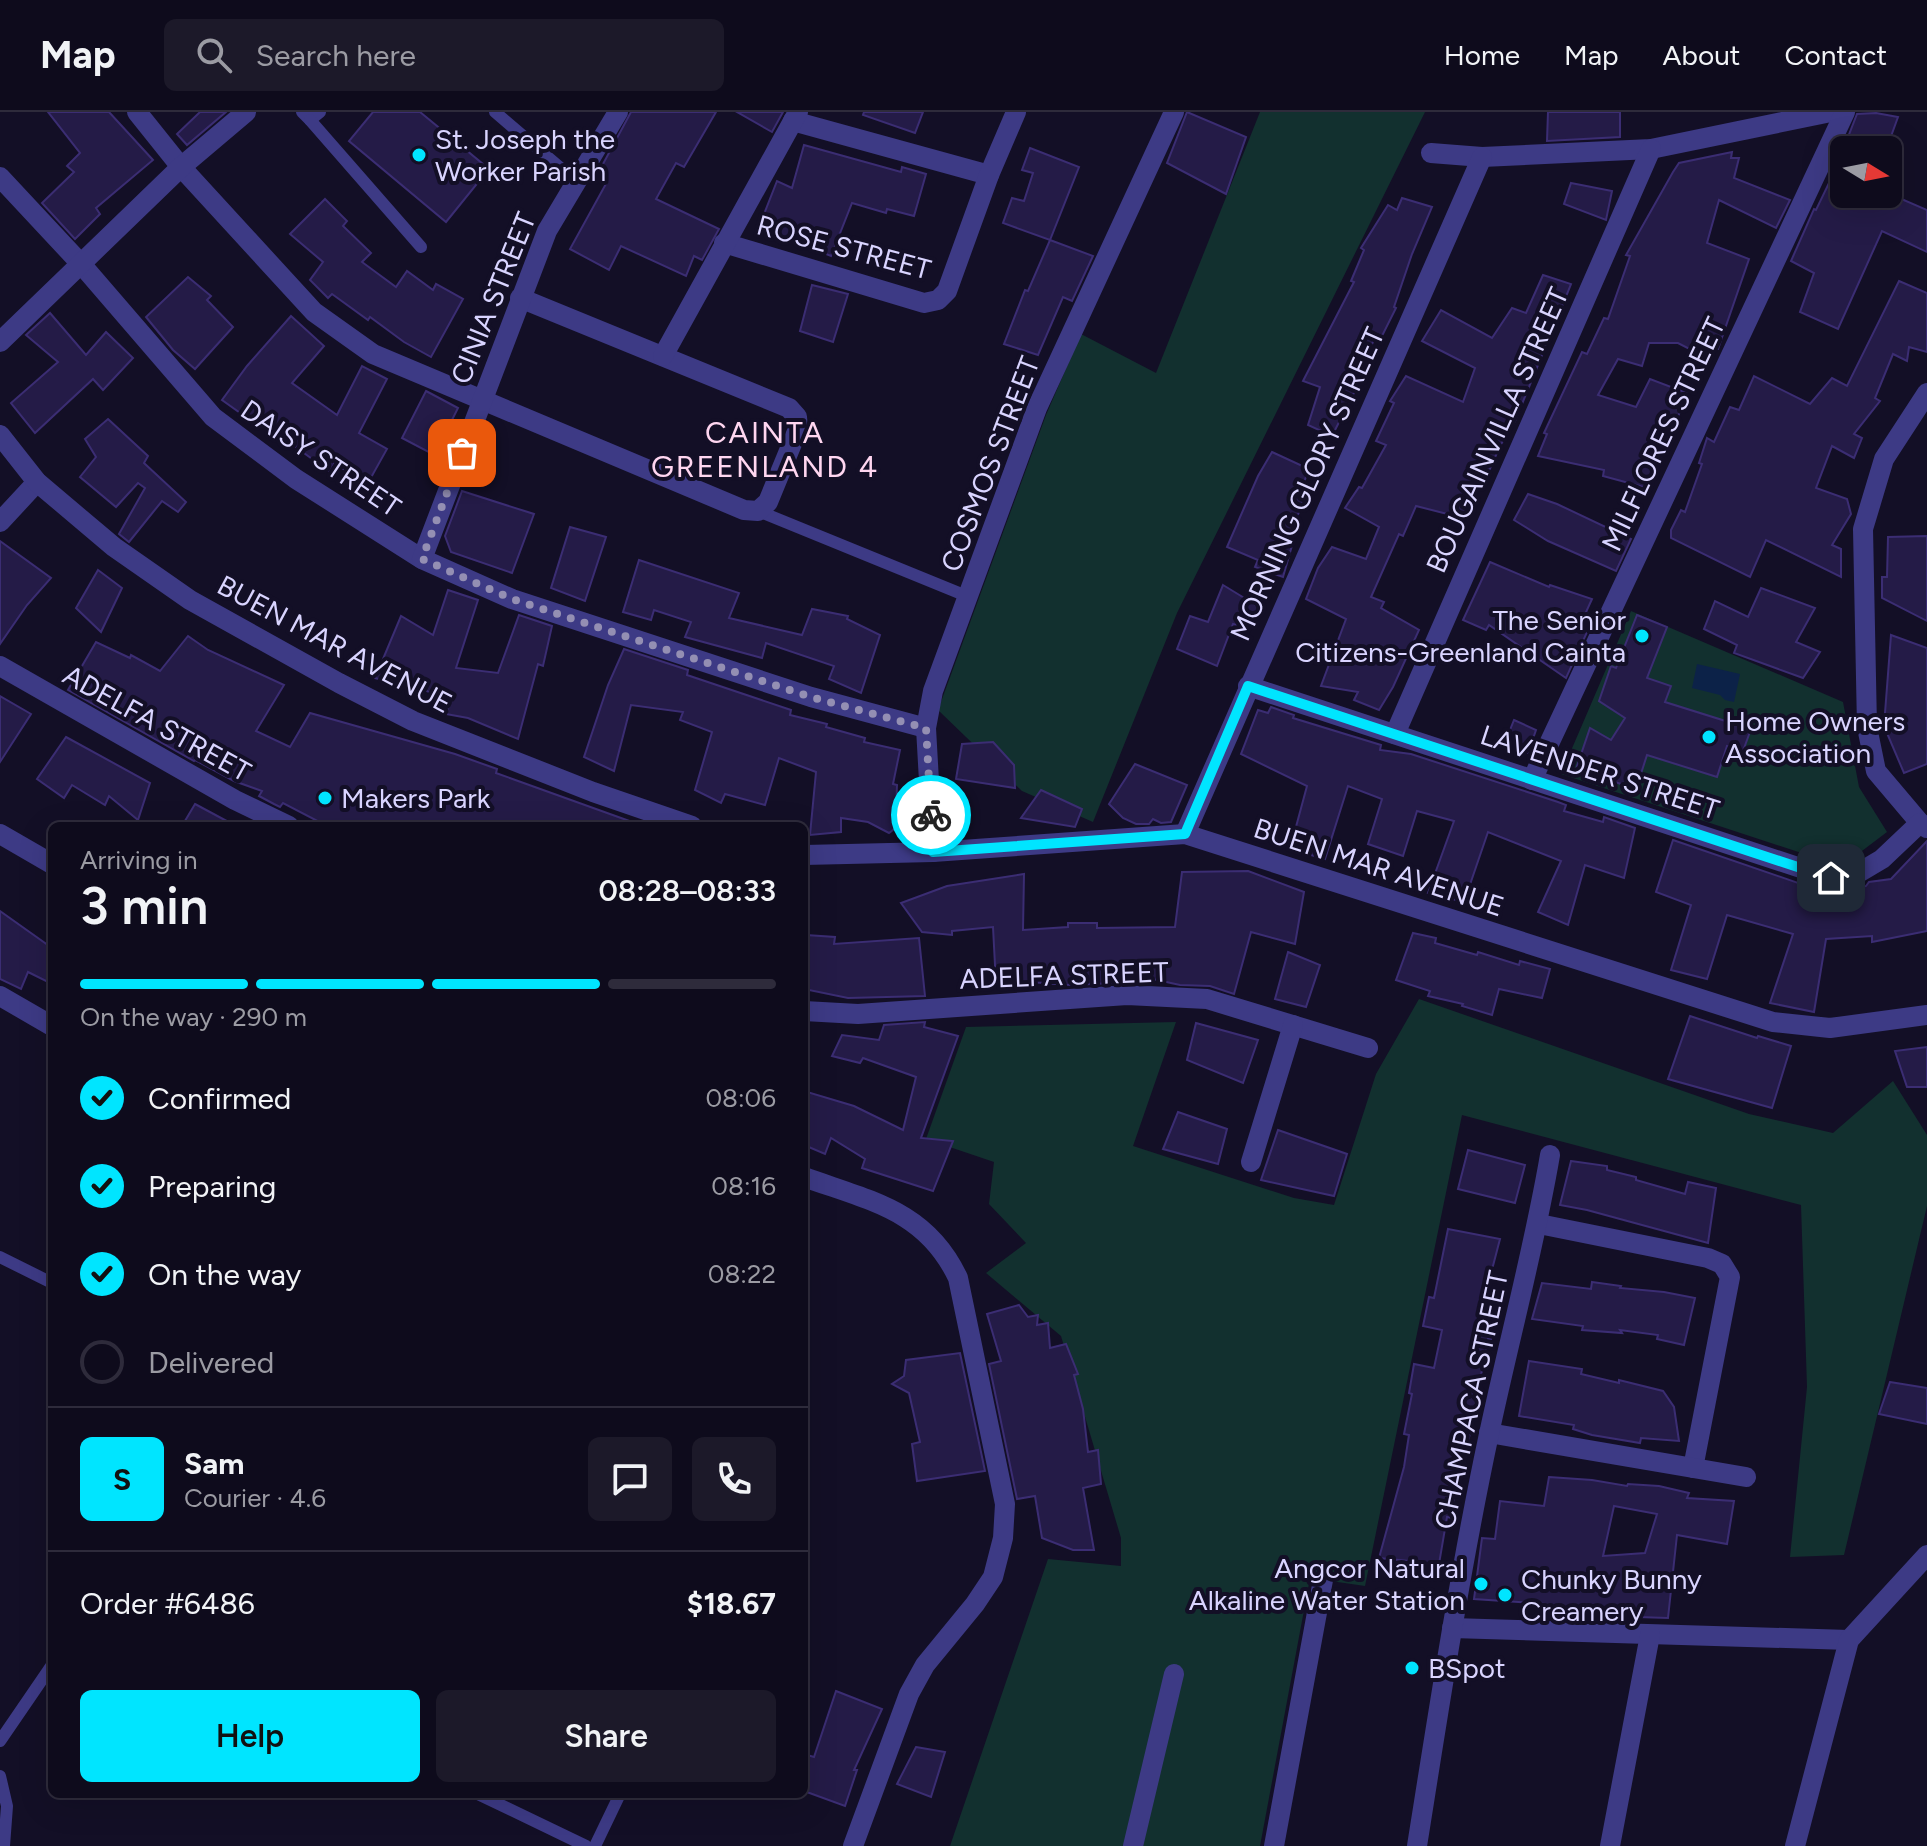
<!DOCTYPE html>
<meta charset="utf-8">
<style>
:root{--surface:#0e0b1c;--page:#1c1929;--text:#f1f3f6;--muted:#9b9ba3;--line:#2e2b3b;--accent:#00e5ff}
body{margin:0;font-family:Figtree,sans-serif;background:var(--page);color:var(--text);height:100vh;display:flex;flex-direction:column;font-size:30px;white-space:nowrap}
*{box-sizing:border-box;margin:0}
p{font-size:26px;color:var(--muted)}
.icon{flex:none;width:44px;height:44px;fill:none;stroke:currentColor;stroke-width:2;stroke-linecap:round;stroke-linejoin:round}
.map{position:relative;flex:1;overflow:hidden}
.side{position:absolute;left:48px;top:710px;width:760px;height:976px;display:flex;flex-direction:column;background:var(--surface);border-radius:12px;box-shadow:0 8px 32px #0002,0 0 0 2px var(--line)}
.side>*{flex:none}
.needle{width:52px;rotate:100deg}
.tools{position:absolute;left:1830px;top:24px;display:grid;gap:16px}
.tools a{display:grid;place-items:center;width:72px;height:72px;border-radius:12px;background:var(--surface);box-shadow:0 8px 32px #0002,0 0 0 2px var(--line);font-size:40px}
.pin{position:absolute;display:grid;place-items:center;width:68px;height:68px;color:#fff;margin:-34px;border-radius:16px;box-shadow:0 4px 12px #0006}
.courier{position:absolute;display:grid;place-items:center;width:80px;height:80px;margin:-40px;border:6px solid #00e5ff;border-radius:50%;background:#fff;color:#222;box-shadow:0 2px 10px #0007}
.overview em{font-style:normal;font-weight:600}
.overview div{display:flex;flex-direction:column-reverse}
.overview{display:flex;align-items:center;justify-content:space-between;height:136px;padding:0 32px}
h1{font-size:52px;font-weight:600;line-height:60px}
.bar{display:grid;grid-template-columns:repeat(4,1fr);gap:12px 8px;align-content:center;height:96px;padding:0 32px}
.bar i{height:10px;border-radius:6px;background:var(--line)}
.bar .active{background:var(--accent)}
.bar p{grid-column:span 4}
.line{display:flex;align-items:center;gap:20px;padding:0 32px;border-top:2px solid var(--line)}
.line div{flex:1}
.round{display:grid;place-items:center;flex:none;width:84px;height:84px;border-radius:12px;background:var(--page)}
ol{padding:0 32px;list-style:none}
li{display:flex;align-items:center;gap:24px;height:88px}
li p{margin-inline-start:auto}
li .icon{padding:8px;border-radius:50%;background:var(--accent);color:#111;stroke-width:4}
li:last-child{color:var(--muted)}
li i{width:44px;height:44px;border:4px solid var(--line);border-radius:50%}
.primary-button{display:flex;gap:16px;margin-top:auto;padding:16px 32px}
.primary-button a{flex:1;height:92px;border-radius:12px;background:var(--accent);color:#111;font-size:32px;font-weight:600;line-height:92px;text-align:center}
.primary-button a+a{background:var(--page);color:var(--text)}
header{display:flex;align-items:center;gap:48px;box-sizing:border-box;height:112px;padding:0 40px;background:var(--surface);border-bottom:2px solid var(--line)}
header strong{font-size:38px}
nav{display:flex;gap:44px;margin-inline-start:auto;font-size:28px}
.search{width:560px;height:72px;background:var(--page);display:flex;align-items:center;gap:20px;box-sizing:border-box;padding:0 28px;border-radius:12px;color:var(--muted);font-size:30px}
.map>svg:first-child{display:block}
.green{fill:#12302f}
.water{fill:#0c2248}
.building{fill:#241b47;stroke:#3b2d73;stroke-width:2;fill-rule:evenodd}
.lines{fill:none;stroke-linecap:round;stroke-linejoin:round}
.service{stroke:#3d3a85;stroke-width:12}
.minor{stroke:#3d3a85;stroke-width:20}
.tertiary{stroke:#3d3a85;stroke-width:20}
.done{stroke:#948fb3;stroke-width:8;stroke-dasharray:0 14.4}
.route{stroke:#00e5ff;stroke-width:10}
.poi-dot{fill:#00e5ff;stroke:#130f26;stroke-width:3}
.labels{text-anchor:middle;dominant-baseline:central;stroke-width:8;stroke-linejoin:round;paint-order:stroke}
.poi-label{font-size:28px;fill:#d9d4ff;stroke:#130f26;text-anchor:start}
.street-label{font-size:28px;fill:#d9d4ff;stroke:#130f26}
.neighbourhood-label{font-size:30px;letter-spacing:2px;fill:#ffd6f0;stroke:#130f26}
</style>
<header>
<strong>Map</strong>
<div class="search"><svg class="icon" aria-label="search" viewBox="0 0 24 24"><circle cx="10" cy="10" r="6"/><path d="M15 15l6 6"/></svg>Search here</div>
<nav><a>Home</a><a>Map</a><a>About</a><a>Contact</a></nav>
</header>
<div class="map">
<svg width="1927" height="1734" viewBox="0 0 1927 1734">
<rect width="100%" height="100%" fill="#130f26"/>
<g class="green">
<polygon points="1260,0 1425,0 1177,501 1093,710 1022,679 938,598 1046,303 1081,222 1156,261"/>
<polygon points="1631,499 1843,590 1859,675 1887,720 1846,751 1835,752 1561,662"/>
<polygon points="1419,887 1749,1002 1833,1021 1893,969 1927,1023 1927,1094 1844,1443 1790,1445 1807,1275 1801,1093 1462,1003 1365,1474 1310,1466 1260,1734 950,1734 1048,1447 1121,1454 1121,1426 1061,1224 986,1161 1026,1131 989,1092 994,1050 926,1027 966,915 1176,910 1133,1034 1294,1086 1334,1093 1376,962"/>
</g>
<polygon class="water" points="1697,552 1740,562 1734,590 1725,588 1720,583 1692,576"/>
<g class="building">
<polygon points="48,0 109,0 153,48 96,96 100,102 75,127 42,91 74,60 67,54 80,41"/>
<polygon points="200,0 226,0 187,33 177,22"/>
<polygon points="373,0 420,0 489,57 446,110 349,29"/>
<polygon points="631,0 716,0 684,55 676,51 656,87 719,117 702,148 694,144 686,164 621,134 609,158 570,137 607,70 596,65"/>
<polygon points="737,0 783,0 772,20"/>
<polygon points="864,0 923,0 915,21 863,3"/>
<polygon points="1187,0 1246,25 1226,82 1167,51"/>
<polygon points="1548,0 1620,0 1620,25 1547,29"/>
<polygon points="1876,1 1898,5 1886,38 1843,38 1857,2"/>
<polygon points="804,33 901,60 902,55 926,62 914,104 887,97 886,101 852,91 831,144 759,115 777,69 792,76"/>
<polygon points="1030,36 1079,55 1050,128 1003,111 1012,86 1024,89 1033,61 1022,58"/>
<polygon points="1732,40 1731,46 1739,46 1734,66 1790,88 1776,116 1719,88 1707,131 1749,147 1718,237 1712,237 1707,246 1678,231 1649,231 1642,254 1618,247 1598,283 1636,295 1650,267 1687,281 1676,310 1680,312 1660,347 1651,377 1603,364 1604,358 1538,344 1547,322 1544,321 1582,240 1587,242 1604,206 1608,207 1630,144 1626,143 1673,60 1679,51"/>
<polygon points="1844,40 1844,82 1890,82 1927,98 1927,140 1882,119 1838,217 1800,200 1814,161 1791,149 1814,97 1816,98"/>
<polygon points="1571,71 1612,79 1606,108 1564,92"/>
<polygon points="1402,86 1432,95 1412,142 1394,195 1396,196 1382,224 1376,221 1358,273 1332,324 1308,313 1320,275 1303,269 1354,170 1351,169 1364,138 1361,136 1388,93 1397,98"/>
<polygon points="325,87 347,109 343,114 371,141 362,150 396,175 407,159 433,178 436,172 463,187 431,245 404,230 370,205 368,208 332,182 328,186 310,168 323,150 290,122"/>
<polygon points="1050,128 1093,144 1072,189 1063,185 1038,243 1004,232 1025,178 1028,179"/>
<polygon points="1543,163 1571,172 1557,207 1553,206 1543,241 1515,309 1500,334 1481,377 1475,375 1467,407 1416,394 1403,424 1399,422 1371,485 1384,490 1381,496 1419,518 1393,575 1379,598 1354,588 1358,580 1321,574 1346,507 1306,487 1318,456 1332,435 1366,447 1379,415 1345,396 1359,375 1362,376 1386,333 1376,329 1394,291 1390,289 1406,264 1463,290 1475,256 1422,229 1441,198 1492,226 1512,196 1526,201"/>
<polygon points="188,165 211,184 207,188 233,215 195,257 173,238 146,205"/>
<polygon points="1899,169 1927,181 1927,240 1909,235 1907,249 1893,242 1875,286 1880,289 1854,322 1862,326 1854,346 1832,334 1816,376 1847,387 1851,402 1832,433 1841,437 1841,465 1766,428 1750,465 1671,426 1671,418 1681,398 1685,400 1702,352 1699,351 1707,326 1714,330 1730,295 1739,298 1754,264 1810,292 1832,266 1847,274"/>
<polygon points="812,173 848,182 833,230 800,219"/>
<polygon points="50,201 86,243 106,220 133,246 103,278 93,267 35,321 11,291 58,250 26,223"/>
<polygon points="291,204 324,234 292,271 337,303 362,254 387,267 359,321 387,337 368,371 334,352 330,360 260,309 257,313 222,288 247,254"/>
<polygon points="426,279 458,296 445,322 450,326 440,346 402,326"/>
<polygon points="108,307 148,344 144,351 186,390 178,400 162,389 129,430 119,422 145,376 138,371 116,395 80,365 96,345 85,327"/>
<polygon points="1272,340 1309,357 1301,378 1306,380 1289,428 1293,430 1283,465 1255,455 1258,448 1227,435 1258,364"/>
<polygon points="462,379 534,402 512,461 451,440 445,424"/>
<polygon points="1528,382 1557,392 1631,427 1616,459 1548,429 1514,408"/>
<polygon points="570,415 606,425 585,489 551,476"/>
<polygon points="1927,424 1927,509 1882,486 1882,465 1887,465 1888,425"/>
<polygon points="0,429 51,466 27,493 0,532"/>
<polygon points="639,448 739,481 729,506 802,523 812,497 848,504 847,507 880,523 861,581 829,567 834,554 766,531 762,546 685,525 691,510 654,498 651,508 623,500"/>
<polygon points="1490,450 1549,475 1550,473 1592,487 1586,500 1594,505 1566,566 1489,513 1486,518 1463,508"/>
<polygon points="98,458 122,476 101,520 76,496"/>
<polygon points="1223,473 1259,495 1244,515 1233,512 1217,554 1177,537 1190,504 1208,510"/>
<polygon points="1761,476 1815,496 1796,530 1820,540 1803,566 1734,541 1737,533 1704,517 1715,489 1748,505"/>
<polygon points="448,478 478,488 456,556 498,561 519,503 552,514 543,554 538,552 518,627 468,606 446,602 451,588 408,572 407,575 375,566 401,504 433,523"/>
<polygon points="1637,503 1667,515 1647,566 1671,574 1665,590 1751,617 1743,639 1727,634 1717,665 1647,643 1636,677 1576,657 1590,616 1611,628 1625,606 1599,589 1611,554 1616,556"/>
<polygon points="1891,523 1927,536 1927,652 1904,661 1884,614"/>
<polygon points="188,524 208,538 284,573 256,619 290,635 310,601 455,642 497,657 496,661 635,711 635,714 327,714 283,691 280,695 274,692 259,684 262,679 234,669 195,648 194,649 68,578 96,530 130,546 131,543 160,559"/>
<polygon points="624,537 688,558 687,563 791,598 790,603 827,612 826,615 865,626 864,630 900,638 893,672 897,673 896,700 902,711 889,721 868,710 841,706 841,720 810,723 816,660 779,646 765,693 725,682 721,691 695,678 712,620 680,608 683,600 631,593 614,659 584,645 608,573"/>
<polygon points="0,584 31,602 0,650"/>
<polygon points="1271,595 1294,603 1293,606 1381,633 1380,638 1411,642 1558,690 1566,693 1564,699 1603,710 1604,705 1635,716 1624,766 1585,753 1568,813 1538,800 1561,749 1488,720 1464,790 1428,781 1454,709 1417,699 1403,744 1368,732 1382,687 1348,674 1325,747 1290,737 1307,674 1241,642 1258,598 1268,601"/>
<polygon points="1514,608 1536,618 1528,641 1504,633"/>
<polygon points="66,625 150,671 138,708 109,684 105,693 72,673 64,686 37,667"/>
<polygon points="993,630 1014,653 1015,676 956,667 962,632"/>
<polygon points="1135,652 1187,673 1171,710 1161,711 1153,707 1149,712 1136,712 1123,706 1109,692"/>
<polygon points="1041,678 1082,697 1075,715 1021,706"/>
<polygon points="195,692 236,714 182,714"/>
<polygon points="1673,728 1807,774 1803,786 1851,779 1866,774 1869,770 1891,767 1927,729 1927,819 1872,830 1872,824 1826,827 1814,900 1770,891 1793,822 1727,803 1707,867 1671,858 1691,793 1656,780"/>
<polygon points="1248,759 1304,780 1295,832 1251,820 1234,882 1210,874 1180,873 1116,859 1113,871 1070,873 1029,870 1029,874 996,872 993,815 952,819 952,823 922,820 901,791 947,774 1024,762 1023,818 1068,815 1068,811 1097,811 1097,816 1175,815 1182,760"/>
<polygon points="0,799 52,836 52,872 28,860 21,877 0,867"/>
<polygon points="1413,821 1436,826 1435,831 1477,843 1478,840 1519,853 1520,849 1550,857 1542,886 1499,877 1492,903 1462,894 1463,892 1428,884 1430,879 1396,868"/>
<polygon points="806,823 835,825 834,832 919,826 925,884 848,886 804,877"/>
<polygon points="1288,840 1320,853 1306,895 1275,887"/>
<polygon points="1690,904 1757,926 1758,924 1791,934 1772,996 1668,967"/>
<polygon points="925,910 924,915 958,924 921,1026 953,1029 933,1079 862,1056 865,1047 831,1026 825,1042 804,1033 804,979 854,994 903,1018 916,965 863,946 860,951 832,944 842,923 879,928 884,913"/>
<polygon points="1196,911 1258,928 1243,971 1187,948"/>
<polygon points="1927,935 1927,975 1907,975 1895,939"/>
<polygon points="1178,1000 1227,1017 1218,1052 1163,1037"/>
<polygon points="1278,1018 1347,1042 1334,1084 1261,1068"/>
<polygon points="1468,1038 1525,1053 1515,1091 1458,1077"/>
<polygon points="1571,1049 1607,1054 1607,1058 1636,1065 1636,1068 1685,1082 1688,1070 1716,1076 1708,1131 1587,1098 1560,1093"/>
<polygon points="1448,1117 1500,1127 1482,1196 1497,1199 1491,1227 1488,1227 1461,1367 1456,1366 1452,1406 1447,1405 1439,1452 1379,1446 1404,1355 1409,1323 1404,1322 1412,1282 1409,1281 1414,1252 1434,1256 1442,1218 1423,1214 1429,1185 1434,1186"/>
<polygon points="1592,1170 1621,1174 1620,1176 1664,1180 1695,1186 1684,1233 1657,1227 1658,1223 1620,1218 1622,1221 1582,1218 1583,1214 1532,1207 1542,1171 1591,1177"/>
<polygon points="1019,1193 1028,1205 1038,1203 1037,1213 1048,1211 1050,1236 1066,1232 1078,1262 1074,1263 1083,1297 1088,1340 1098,1338 1101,1372 1083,1376 1094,1438 1073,1438 1042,1426 1035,1384 1017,1387 989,1252 1001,1249 987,1202"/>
<polygon points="960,1241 985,1359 917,1369 912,1332 920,1330 909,1281 892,1272 904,1264 906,1248"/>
<polygon points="1529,1249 1582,1257 1581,1262 1619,1271 1619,1268 1663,1279 1674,1295 1679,1329 1641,1326 1640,1331 1592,1323 1573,1317 1574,1313 1519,1304"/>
<polygon points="1890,1270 1927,1276 1927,1312 1879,1302"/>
<path d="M1549,1365L1592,1368L1627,1374L1628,1372L1659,1374L1689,1381L1687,1386L1734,1389L1727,1432L1677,1423L1668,1506L1638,1505L1639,1497L1593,1500L1546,1492L1474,1487L1482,1426L1495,1427L1500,1389L1544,1394ZM1614,1394L1657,1402L1645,1441L1603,1444Z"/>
<polygon points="836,1579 882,1597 854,1658 857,1658 845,1694 804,1679 804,1642 814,1645"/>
<polygon points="916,1635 945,1640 931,1685 897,1672"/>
</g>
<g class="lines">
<g class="service">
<polyline points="302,0 310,8 320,0"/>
<polyline points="495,0 577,70"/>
<polyline points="310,8 421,135"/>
<polyline points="758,399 969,485"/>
<polyline points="0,1145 52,1171"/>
<polyline points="0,1629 52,1553"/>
<polyline points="0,1664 7,1694 4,1734"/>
<polyline points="478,1682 586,1734"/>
<polyline points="595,1734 620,1682"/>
</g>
<g class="minor">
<polyline points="137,0 181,55 314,200 373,242 744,398 758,399 768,390 798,317 797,305 789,296 520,186"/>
<polyline points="793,9 989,63"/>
<polyline points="1431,41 1482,45 1651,37 1831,0"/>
<polyline points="0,65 82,153 213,305 296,367 422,447 512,487 811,585 926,616"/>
<polyline points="724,131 924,191 938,188 947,179 989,63 1016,0"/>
<polyline points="0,230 181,55 246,0"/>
<polyline points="663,244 798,0"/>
<polyline points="1927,281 1884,347 1863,417 1867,615 1876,659 1920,711 1927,716"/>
<polyline points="0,410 37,370"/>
<polyline points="422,447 547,119 618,0"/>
<polyline points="0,554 235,688 289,714"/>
<polyline points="1248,574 1831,766 1850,766 1882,747 1920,711"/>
<polyline points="1395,622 1651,37"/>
<polyline points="1532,668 1845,0"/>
<polyline points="0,722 52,752"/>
<polyline points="1185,722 1482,45"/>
<polyline points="0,884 52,914"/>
<polyline points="804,899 858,902 1127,883 1207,887 1368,936"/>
<polyline points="1251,1050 1293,913"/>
<path d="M804,1065C870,1089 926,1098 958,1166L1005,1392L1003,1426L993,1465L975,1492L925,1553L909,1582L853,1734"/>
<polyline points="1539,1112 1708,1146 1722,1152 1730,1165 1693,1356"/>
<polyline points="1489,1321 1746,1365"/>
<polyline points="1452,1516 1849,1528"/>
<polyline points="1133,1734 1174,1562"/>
<polyline points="1274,1734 1323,1468"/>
<path d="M1417,1734C1439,1596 1460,1458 1489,1322C1509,1228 1534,1137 1550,1043"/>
<polyline points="1610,1734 1650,1523"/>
<polyline points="1795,1734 1849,1528 1927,1443"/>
</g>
<g class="tertiary">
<polyline points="0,323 37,370 114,435 190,488 339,571 413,609 593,680 692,714"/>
<polyline points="933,740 926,616 933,579 1037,296 1174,0"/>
<polyline points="804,743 933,740 1185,722 1773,910 1830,916 1927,903"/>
</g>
</g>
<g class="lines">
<polyline class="done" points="462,341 422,447 512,487 811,585 926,616 931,703"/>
<polyline class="route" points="931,703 933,740 1185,722 1248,574 1831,766"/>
</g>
<g class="poi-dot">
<circle cx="419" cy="43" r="8"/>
<circle cx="1642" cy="524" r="8"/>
<circle cx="1709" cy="625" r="8"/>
<circle cx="325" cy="686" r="8"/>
<circle cx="1481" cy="1472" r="8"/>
<circle cx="1505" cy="1483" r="8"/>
<circle cx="1412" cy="1556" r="8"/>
</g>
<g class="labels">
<g class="poi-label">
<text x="435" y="27">St. Joseph the<tspan x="435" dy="32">Worker Parish</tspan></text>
<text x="1626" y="508" text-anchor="end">The Senior<tspan x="1626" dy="32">Citizens-Greenland Cainta</tspan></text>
<text x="1725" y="609">Home Owners<tspan x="1725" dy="32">Association</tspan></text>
<text x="341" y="686">Makers Park</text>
<text x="1465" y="1456" text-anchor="end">Angcor Natural<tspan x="1465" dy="32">Alkaline Water Station</tspan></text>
<text x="1521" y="1467">Chunky Bunny<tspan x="1521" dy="32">Creamery</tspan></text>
<text x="1428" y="1556">BSpot</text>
</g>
<g class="street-label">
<text transform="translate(844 135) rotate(15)">ROSE STREET</text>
<text transform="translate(493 186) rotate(-68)">CINIA STREET</text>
<text transform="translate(1497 318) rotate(-66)">BOUGAINVILLA STREET</text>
<text transform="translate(1663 322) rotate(-65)">MILFLORES STREET</text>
<text transform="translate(321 346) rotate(34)">DAISY STREET</text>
<text transform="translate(990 352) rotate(-69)">COSMOS STREET</text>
<text transform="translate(1307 372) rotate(-66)">MORNING GLORY STREET</text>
<text transform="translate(335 532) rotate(28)">BUEN MAR AVENUE</text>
<text transform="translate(157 611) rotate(29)">ADELFA STREET</text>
<text transform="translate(1600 660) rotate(18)">LAVENDER STREET</text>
<text transform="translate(1379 755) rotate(18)">BUEN MAR AVENUE</text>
<text transform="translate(1064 863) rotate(-2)">ADELFA STREET</text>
<text transform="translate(1471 1288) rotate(-78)">CHAMPACA STREET</text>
</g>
<g class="neighbourhood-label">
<text x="765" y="320">CAINTA<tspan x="765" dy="34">GREENLAND 4</tspan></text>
</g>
</g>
</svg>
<div class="tools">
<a><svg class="needle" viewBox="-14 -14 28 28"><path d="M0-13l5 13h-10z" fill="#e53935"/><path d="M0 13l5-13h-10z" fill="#9b9ba3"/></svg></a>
</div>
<div class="pin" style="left:462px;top:341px;background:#ea580c"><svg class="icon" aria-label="bag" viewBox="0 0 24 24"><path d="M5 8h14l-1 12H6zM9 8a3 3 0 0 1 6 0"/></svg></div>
<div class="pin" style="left:1831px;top:766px;background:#1f2937"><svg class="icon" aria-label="home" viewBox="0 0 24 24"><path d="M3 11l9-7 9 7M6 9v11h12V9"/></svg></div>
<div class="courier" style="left:931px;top:703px"><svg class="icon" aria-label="bike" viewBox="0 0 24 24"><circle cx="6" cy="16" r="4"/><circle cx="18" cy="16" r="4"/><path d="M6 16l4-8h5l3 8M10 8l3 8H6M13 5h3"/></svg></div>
<section class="side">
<div class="overview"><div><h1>3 min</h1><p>Arriving in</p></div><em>08:28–08:33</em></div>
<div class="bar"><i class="active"></i><i class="active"></i><i class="active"></i><i></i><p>On the way · 290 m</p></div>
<ol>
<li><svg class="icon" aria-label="check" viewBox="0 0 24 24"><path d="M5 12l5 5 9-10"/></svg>Confirmed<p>08:06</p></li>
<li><svg class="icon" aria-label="check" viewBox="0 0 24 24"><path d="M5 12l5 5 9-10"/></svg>Preparing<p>08:16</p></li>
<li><svg class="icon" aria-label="check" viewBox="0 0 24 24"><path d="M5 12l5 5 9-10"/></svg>On the way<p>08:22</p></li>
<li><i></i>Delivered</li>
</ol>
<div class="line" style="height:144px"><b class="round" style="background:var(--accent);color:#111">S</b><div><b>Sam</b><p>Courier · 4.6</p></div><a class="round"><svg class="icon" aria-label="chat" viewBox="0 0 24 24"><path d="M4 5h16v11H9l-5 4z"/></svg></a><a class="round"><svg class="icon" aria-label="phone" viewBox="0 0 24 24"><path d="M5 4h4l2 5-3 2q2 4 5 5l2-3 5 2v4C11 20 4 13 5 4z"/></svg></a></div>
<div class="line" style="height:104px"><div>Order #6486</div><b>$18.67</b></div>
<div class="primary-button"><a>Help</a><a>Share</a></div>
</section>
</div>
